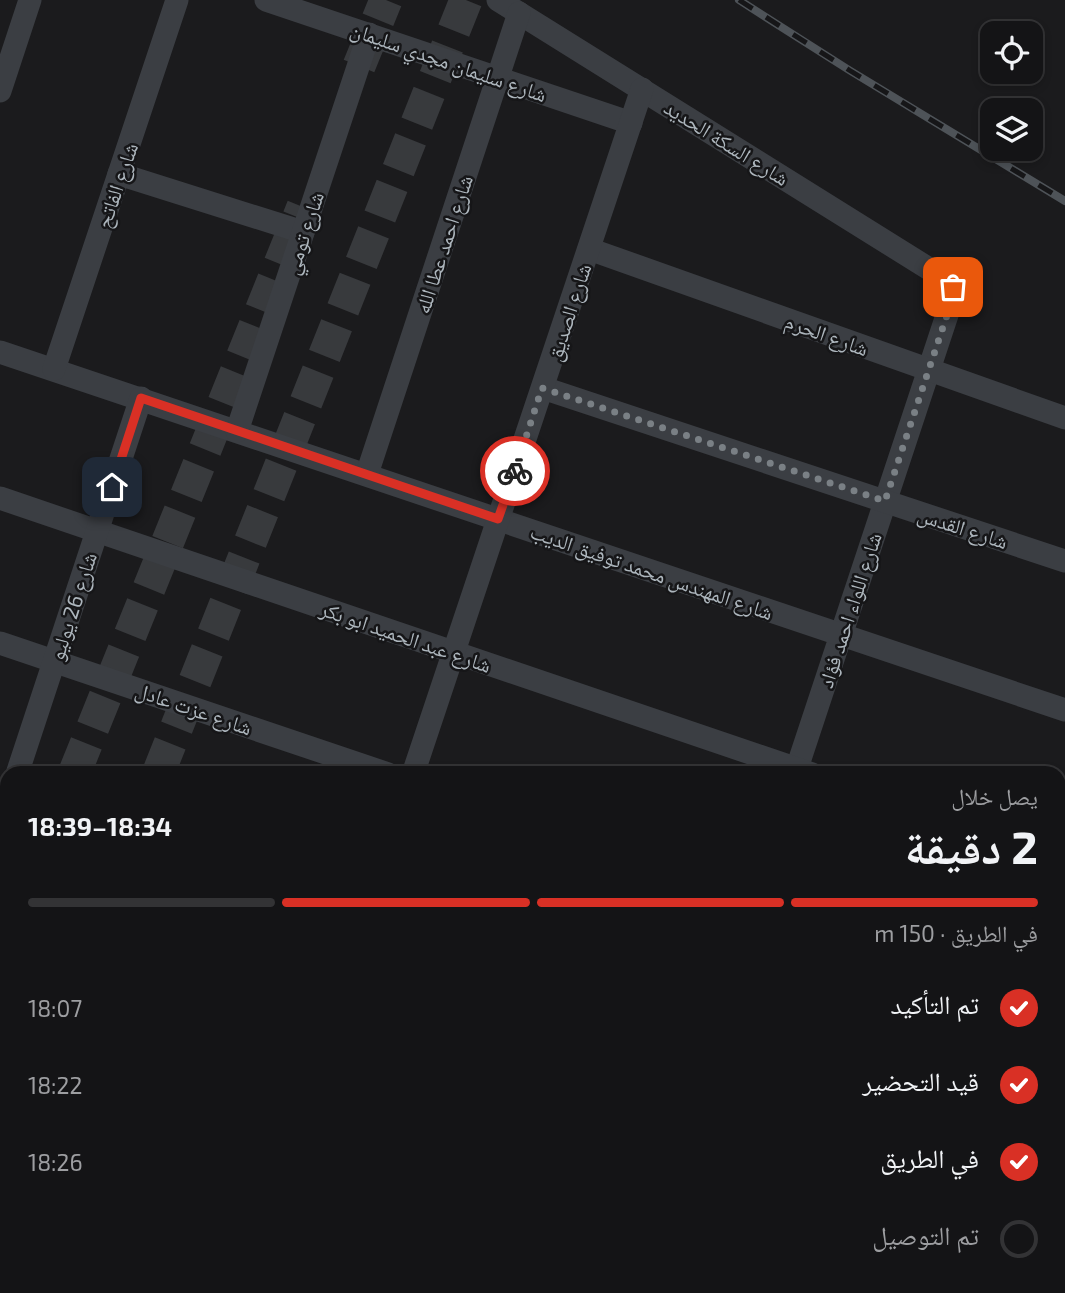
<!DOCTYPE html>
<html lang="ar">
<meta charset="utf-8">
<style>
:root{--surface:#141416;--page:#1d1d1f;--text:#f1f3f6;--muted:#9d9ea1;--line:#333335;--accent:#d93025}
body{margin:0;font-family:"Exo 2","Noto Naskh Arabic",sans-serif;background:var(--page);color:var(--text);direction:rtl;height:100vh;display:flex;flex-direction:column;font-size:26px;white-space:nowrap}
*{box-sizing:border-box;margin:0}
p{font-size:23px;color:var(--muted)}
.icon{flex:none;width:38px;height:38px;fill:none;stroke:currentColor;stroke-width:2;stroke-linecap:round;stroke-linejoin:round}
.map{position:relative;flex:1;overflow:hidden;direction:ltr}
.drawer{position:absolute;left:0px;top:766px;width:1066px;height:527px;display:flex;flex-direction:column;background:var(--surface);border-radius:21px 21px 0 0;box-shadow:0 4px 10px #0003,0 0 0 2px var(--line);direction:rtl}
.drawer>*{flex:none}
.controls{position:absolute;left:980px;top:21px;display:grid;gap:14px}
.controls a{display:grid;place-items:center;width:63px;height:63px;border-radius:14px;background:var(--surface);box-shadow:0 4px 10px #0003,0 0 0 2px var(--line);font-size:35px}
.pin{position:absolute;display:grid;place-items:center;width:60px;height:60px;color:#fff;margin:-30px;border-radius:14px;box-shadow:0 4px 10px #0006}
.courier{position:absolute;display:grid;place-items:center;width:70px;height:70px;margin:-35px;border:5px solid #d93025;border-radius:50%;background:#fff;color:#222;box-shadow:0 2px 9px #0007}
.head em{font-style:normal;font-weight:700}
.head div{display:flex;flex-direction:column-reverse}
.head{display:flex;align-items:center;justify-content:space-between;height:119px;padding:0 28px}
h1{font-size:46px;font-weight:700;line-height:52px}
.bar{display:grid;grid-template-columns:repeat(4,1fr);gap:10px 7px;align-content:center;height:84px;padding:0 28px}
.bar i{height:9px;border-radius:5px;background:var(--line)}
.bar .on{background:var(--accent)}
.bar p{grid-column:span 4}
ol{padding:0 28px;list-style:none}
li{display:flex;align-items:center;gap:21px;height:77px}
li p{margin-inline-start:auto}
li .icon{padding:7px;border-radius:50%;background:var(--accent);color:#fff;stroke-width:4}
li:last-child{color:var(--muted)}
li i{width:38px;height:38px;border:4px solid var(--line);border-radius:50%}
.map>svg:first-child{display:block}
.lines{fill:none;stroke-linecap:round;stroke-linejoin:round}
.highway-tunnel{stroke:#383a3d;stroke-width:33;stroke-dasharray:33 17;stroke-linecap:butt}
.minor{stroke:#3b3e43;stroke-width:23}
.rail-casing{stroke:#4e5358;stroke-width:8}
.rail{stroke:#161618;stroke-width:5;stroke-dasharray:16;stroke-linecap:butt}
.done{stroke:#7a8085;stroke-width:7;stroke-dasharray:0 12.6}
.route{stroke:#d93025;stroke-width:9}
.labels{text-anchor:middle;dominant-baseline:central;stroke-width:5;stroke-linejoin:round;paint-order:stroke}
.street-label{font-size:21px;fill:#adb6bd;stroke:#161618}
</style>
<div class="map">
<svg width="1065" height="1293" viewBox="0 0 1065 1293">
<rect width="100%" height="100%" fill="#1b1b1d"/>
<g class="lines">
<g class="highway-tunnel">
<polyline points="359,66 386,0"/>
<polyline points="74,774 303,207"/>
<polyline points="158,774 466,0"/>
<polyline points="0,958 7,941"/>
</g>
<g class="minor">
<polyline points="266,0 631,123"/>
<polyline points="498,0 947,280 953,287 953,297 795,774"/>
<polyline points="0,91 30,0"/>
<polyline points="119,174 303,232"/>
<polyline points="589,249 1065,418"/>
<polyline points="0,352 1065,710"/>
<polyline points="54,369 177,0"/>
<polyline points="543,388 1065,561"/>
<polyline points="237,431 369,34"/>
<polyline points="367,474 519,13"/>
<polyline points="0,498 812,774"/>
<polyline points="0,643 388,774"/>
<polyline points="17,774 141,398"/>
<polyline points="413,774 642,89"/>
<polyline points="0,824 7,804"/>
<polyline points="1059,857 1065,859"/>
<polyline points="0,982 7,985"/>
<polyline points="1059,999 1065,1001"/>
<polyline points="1059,1142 1065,1123"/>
<polyline points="0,1165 7,1168"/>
<polyline points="361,1286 381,1293"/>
<polyline points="901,1286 921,1293"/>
<polyline points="623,1293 625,1286"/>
<polyline points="1009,1293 1011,1286"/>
</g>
<g class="rail-casing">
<polyline id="rail" points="739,0 849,70 1065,201"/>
</g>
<use href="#rail" class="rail"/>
</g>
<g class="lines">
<polyline class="done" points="515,471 542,388 885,501 953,297 953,287"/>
<polyline class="route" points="112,487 141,398 498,519 515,471"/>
</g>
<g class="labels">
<g class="street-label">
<text transform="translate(449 61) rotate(19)">شارع سليمان مجدي سليمان</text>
<text transform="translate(727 142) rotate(32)">شارع السكة الحديد</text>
<text transform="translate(116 185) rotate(-71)">شارع الفاتح</text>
<text transform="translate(303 233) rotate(-72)">شارع تومي</text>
<text transform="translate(443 244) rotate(-72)">شارع احمد عطا الله</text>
<text transform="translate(568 312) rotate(-72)">شارع الصديق</text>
<text transform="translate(827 334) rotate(20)">شارع الحرم</text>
<text transform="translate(963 527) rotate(18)">شارع القدس</text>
<text transform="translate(652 571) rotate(19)">شارع المهندس محمد توفيق الديب</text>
<text transform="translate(72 606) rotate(-72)">شارع 26 يوليو</text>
<text transform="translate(849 610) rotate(-72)">شارع اللواء احمد فؤاد</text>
<text transform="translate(406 636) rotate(19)">شارع عبد الحميد ابو بكر</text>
<text transform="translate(194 708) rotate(19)">شارع عزت عادل</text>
</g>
</g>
</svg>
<div class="controls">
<a><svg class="icon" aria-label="locate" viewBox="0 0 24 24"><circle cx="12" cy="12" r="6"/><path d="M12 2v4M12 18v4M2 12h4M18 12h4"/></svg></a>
<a><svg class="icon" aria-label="layers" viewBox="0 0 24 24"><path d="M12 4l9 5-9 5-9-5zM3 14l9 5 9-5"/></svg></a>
</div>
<div class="pin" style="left:953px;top:287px;background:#ea580c"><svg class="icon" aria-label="bag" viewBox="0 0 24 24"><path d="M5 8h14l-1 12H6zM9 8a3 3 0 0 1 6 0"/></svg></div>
<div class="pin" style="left:112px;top:487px;background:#1f2937"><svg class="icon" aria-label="home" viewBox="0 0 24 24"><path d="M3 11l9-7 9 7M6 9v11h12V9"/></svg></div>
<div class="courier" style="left:515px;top:471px"><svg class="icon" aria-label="bike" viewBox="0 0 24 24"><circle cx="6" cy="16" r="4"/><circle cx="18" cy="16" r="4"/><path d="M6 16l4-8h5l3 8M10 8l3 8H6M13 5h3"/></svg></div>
<section class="drawer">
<div class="head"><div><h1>2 دقيقة</h1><p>يصل خلال</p></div><em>18:34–18:39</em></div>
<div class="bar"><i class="on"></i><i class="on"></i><i class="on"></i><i></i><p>في الطريق · 150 m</p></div>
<ol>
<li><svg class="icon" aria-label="check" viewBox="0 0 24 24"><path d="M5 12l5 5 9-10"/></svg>تم التأكيد<p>18:07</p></li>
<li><svg class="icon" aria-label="check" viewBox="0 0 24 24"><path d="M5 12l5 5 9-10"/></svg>قيد التحضير<p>18:22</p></li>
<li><svg class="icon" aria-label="check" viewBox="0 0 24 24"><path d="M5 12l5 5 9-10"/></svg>في الطريق<p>18:26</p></li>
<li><i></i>تم التوصيل</li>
</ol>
</section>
</div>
